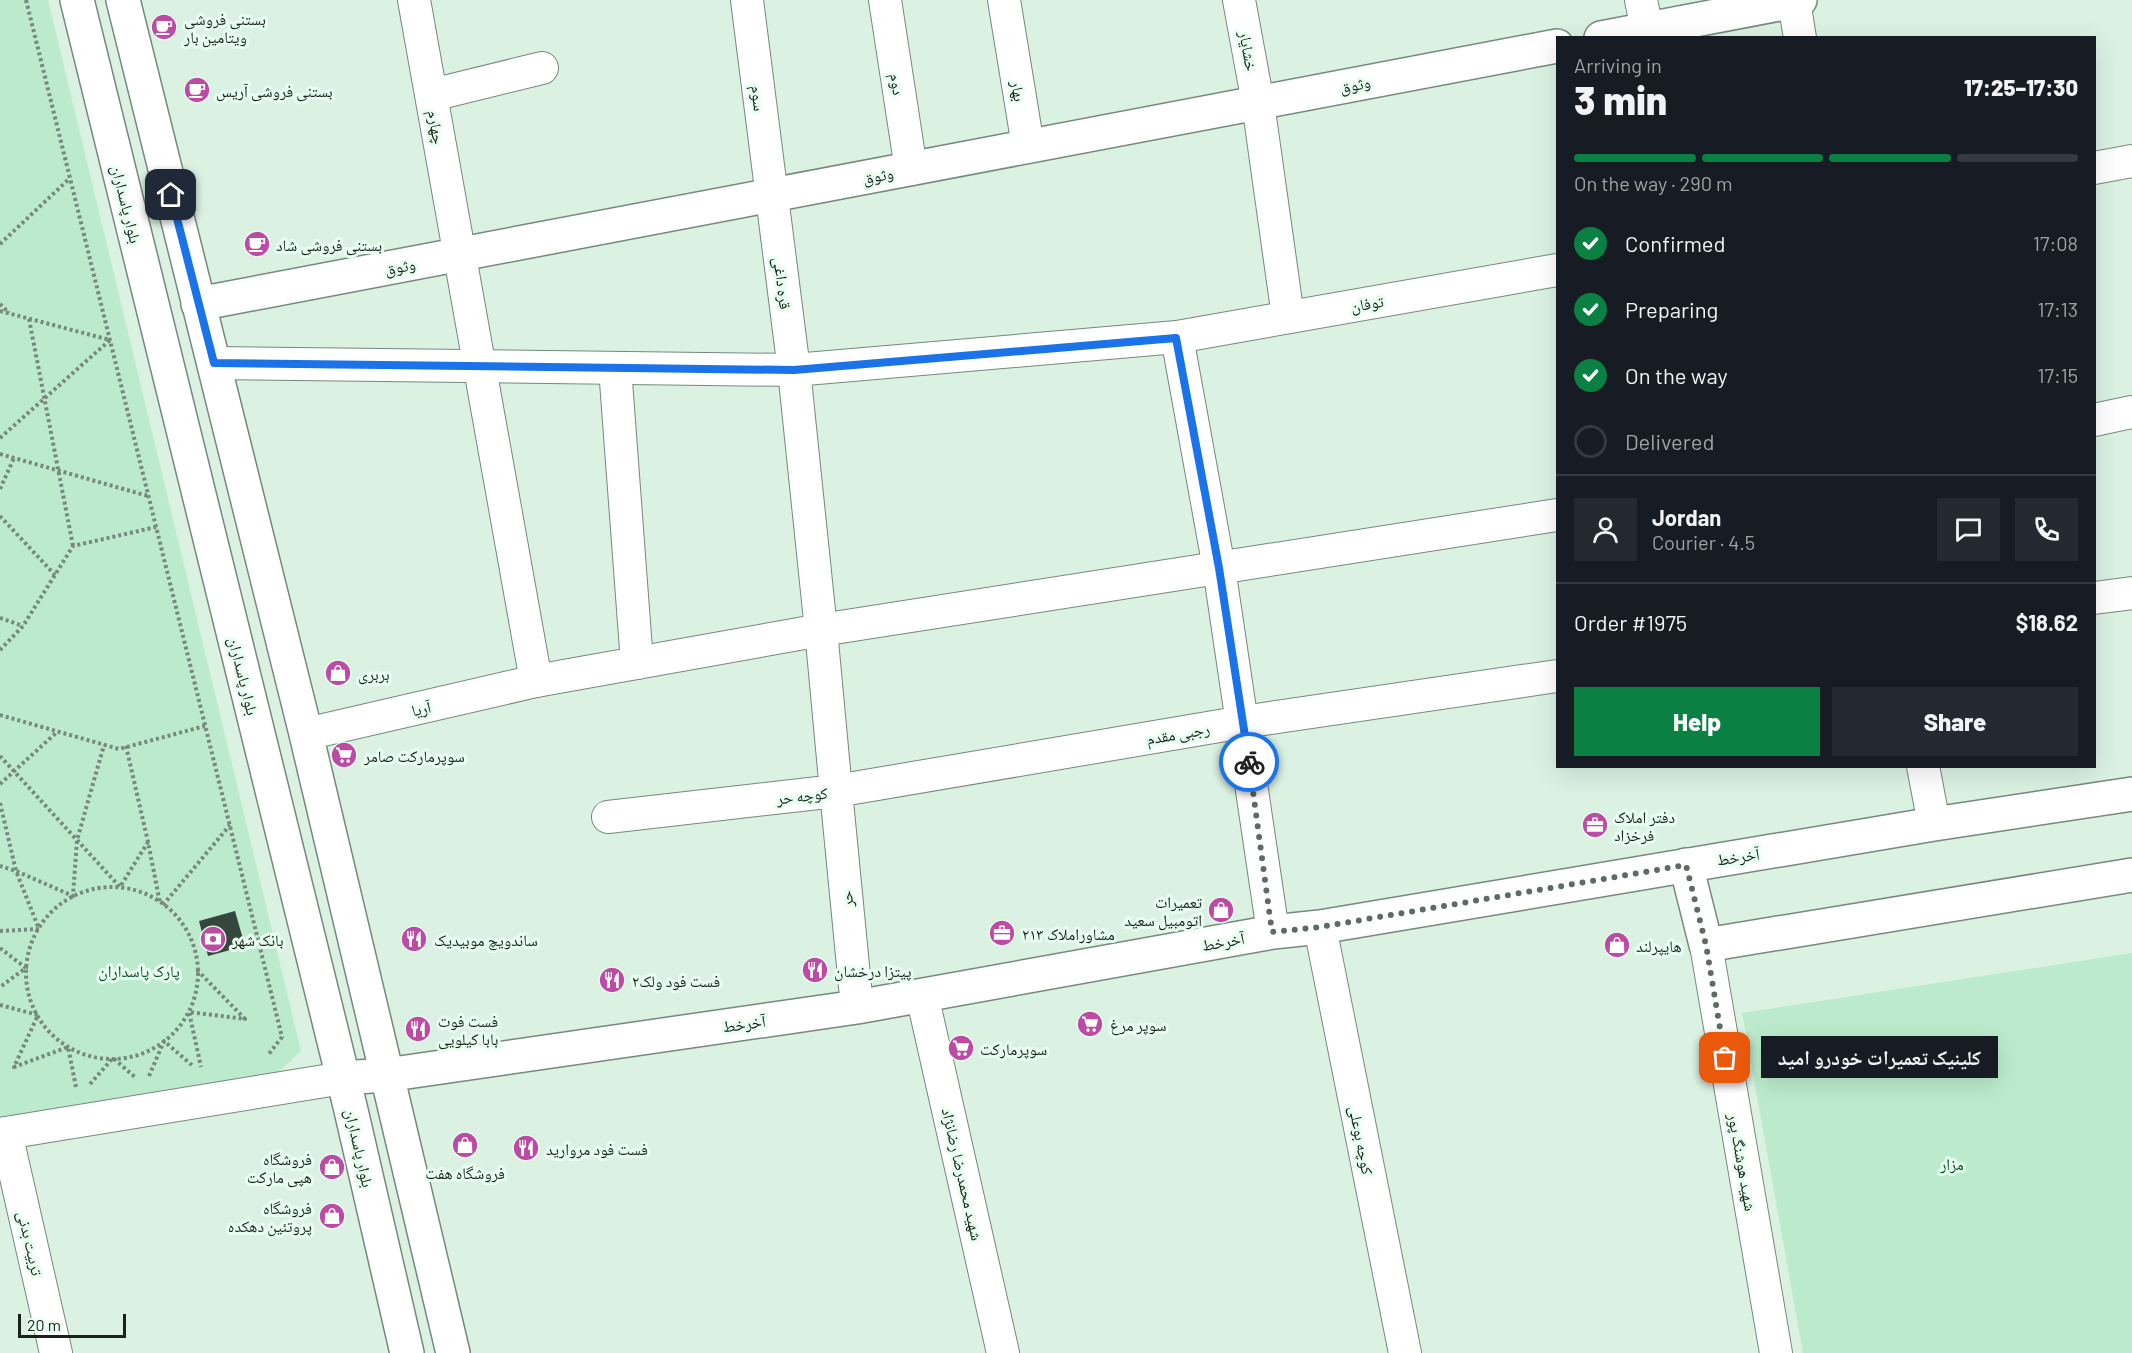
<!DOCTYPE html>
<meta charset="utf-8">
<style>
:root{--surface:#171b24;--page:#242831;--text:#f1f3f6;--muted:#9ea1a6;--line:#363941;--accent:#0b8043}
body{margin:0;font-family:Barlow,"Noto Naskh Arabic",sans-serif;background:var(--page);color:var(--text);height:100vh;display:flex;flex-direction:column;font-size:22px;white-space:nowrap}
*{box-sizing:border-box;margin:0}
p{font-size:20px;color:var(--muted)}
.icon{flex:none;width:33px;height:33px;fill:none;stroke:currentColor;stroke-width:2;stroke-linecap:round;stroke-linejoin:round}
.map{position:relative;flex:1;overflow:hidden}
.details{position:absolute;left:1556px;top:36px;width:540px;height:732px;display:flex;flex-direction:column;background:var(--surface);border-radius:0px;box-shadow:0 6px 24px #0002}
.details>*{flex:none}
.scale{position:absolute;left:18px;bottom:15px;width:108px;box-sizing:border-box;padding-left:6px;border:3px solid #19221c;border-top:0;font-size:16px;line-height:21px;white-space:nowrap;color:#19221c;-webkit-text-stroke:4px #e8fff0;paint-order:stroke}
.pin{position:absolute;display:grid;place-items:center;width:51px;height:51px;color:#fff;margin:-26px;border-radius:12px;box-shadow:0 3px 9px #0006}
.courier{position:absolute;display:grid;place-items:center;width:60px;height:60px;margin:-30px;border:4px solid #1a73e8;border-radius:50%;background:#fff;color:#222;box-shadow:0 2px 8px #0007}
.bubble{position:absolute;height:42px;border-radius:0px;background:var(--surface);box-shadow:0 6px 24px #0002;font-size:20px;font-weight:800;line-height:42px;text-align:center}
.summary em{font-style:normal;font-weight:800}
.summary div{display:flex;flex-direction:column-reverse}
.summary{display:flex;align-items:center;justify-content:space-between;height:102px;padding:0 18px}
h1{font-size:39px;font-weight:800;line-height:45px}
.bar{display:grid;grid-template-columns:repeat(4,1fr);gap:9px 6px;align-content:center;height:72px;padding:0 18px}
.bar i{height:8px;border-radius:4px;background:var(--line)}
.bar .on{background:var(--accent)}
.bar p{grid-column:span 4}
.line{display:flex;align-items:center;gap:15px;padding:0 18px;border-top:2px solid var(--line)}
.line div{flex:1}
.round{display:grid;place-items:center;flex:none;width:63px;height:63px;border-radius:0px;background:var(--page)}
ol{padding:0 18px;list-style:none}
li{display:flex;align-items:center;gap:18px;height:66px}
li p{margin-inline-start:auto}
li .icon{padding:6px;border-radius:50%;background:var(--accent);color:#fff;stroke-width:4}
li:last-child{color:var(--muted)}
li i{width:33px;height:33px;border:3px solid var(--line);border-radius:50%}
.button{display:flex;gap:12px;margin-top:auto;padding:12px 18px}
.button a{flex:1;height:69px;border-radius:0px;background:var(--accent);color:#fff;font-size:24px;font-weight:800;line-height:69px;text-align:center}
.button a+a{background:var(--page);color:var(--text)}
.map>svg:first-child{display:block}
.green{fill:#bbebcc}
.building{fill:#35473c}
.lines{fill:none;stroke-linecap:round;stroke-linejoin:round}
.street-casing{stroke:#74897b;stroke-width:34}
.secondary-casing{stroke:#74897b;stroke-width:36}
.path{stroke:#78887d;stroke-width:4;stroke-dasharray:3 3;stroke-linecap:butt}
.street{stroke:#fff;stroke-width:32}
.secondary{stroke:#fff;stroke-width:33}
.done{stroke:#5d6b62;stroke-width:6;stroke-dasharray:0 10.8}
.route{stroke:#1a73e8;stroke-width:8}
.labels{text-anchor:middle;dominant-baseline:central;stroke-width:6;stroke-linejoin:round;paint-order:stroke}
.poi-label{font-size:16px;fill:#19221c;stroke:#e8fff0;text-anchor:start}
.street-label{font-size:16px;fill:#19221c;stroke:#e8fff0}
.park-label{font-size:16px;fill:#004e2c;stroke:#e8fff0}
</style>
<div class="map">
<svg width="2132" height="1353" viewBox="0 0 2132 1353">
<rect width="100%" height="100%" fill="#dbf2e3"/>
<g class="green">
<polygon points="0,0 48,0 301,1051 268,1082 0,1146"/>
<polygon points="2132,953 2132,1353 1803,1353 1742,1013"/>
</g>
<polygon class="building" points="235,911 245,946 208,956 199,921"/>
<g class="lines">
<g class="street-casing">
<g id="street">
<polyline points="414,0 536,681"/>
<polyline points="885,0 911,169"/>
<polyline points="1004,0 1028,146"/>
<polyline points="1239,0 1258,103 1288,317"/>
<polyline points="1641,0 1647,29"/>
<polyline points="1794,1 1800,38"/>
<polyline points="432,95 542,68"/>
<polyline points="2094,168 2132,161"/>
<polyline points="1177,337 1557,270"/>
<polyline points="214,363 794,370 1177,337 1219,568 1273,932"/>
<polyline points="615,368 637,663"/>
<polyline points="2094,420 2132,412"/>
<polyline points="2094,598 2132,593"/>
<polyline points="306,734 536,681 821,630 794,370 747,0"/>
<polyline points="1923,766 1934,824"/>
<polyline points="608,817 836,791 821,630 1557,515"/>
<polyline points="1320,927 1405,1353"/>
<polyline points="1706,945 1776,1353"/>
<polyline points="922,995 1003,1353"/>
<polyline points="857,1007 836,791 1243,722 1557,676"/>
<polyline points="6,1133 56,1353"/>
<polyline points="0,1134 343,1078"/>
</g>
</g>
<g class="secondary-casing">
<g id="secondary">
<polyline points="77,0 350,1106 407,1353"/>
<polyline points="123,0 306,734 453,1353"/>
<polyline points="1601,38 1800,0"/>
<polyline points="198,304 1557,46"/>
<polyline points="1686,865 1706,945 2132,875"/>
<polyline points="343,1078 386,1075 857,1007 1273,932 1320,927 1934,824 2132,794"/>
</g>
</g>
<g class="path">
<polyline points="26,0 282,1037 268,1055"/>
<polyline points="0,244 69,179"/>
<polyline points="0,304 9,313"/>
<polyline points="0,311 110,340 0,438"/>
<polyline points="29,319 73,546"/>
<polyline points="0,454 148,496"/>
<polyline points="0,489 14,458"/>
<polyline points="0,516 55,575"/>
<polyline points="0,618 23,626"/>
<polyline points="0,650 23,626 73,546 156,527"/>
<polyline points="0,715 119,749 205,726"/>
<polyline points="126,746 148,842"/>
<polyline points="0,756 120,887 148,842 160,903"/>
<polyline points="0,784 57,732"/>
<polyline points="0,803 16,871 0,866"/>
<circle cx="112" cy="973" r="86"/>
<polyline points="163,905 230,825"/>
<polyline points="0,931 39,929 16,871 73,896 77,840 104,745"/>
<polyline points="0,948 26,968 0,987"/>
<polyline points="197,970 245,1019 189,1012 201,1067"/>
<polyline points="0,1005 38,1015 14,1067 68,1047 76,1087"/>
<polyline points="149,1076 164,1041 193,1066"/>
<polyline points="90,1084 113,1058 136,1078"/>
</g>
<use href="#street" class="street"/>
<use href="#secondary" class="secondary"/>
</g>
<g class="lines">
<polyline class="done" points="1249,762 1272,932 1320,927 1686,865 1706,945 1725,1058"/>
<polyline class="route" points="171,195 214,363 794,370 1176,338 1219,568 1249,762"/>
</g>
<defs>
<g id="cafe-disc" transform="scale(1.35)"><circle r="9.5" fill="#bd4aa5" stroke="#e8fff0"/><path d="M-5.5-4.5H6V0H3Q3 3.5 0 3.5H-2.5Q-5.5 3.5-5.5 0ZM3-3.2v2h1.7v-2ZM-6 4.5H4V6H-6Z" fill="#fff"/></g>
<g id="shop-disc" transform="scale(1.35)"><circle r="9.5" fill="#bd4aa5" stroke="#e8fff0"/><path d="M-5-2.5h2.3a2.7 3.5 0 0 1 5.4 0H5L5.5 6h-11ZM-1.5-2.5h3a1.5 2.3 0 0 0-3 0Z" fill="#fff"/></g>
<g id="supermarket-disc" transform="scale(1.35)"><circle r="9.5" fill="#bd4aa5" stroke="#e8fff0"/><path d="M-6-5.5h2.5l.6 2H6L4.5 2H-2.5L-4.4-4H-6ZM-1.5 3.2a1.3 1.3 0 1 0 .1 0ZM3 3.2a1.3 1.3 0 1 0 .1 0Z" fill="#fff"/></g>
<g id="office-disc" transform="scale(1.35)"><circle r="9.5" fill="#bd4aa5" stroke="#e8fff0"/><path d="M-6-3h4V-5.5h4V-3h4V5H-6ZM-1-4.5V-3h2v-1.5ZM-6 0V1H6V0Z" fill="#fff"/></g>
<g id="bank-disc" transform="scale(1.35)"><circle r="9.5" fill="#bd4aa5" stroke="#e8fff0"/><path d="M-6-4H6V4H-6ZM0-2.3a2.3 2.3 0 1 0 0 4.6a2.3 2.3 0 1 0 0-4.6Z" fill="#fff"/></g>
<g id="restaurant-disc" transform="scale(1.35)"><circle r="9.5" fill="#bd4aa5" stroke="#e8fff0"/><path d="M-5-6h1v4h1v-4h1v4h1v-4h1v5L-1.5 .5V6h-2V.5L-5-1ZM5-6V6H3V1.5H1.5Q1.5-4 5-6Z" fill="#fff"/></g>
</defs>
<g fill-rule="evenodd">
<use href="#cafe-disc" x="164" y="27"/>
<use href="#cafe-disc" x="197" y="90"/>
<use href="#cafe-disc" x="257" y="244"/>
<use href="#shop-disc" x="338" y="673"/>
<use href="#supermarket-disc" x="344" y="755"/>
<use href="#office-disc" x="1595" y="825"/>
<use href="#shop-disc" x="1221" y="910"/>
<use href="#office-disc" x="1002" y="933"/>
<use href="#bank-disc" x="213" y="939"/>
<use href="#restaurant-disc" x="414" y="939"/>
<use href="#shop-disc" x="1617" y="945"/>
<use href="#restaurant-disc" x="815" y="970"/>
<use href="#restaurant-disc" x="612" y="980"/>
<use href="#supermarket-disc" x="1090" y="1024"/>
<use href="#restaurant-disc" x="418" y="1029"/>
<use href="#supermarket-disc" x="961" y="1048"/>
<use href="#shop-disc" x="465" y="1145"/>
<use href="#restaurant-disc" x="526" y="1148"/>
<use href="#shop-disc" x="332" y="1167"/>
<use href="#shop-disc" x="332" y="1216"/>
</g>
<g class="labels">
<g class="poi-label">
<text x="184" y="18">بستنی فروشی<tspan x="184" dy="18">ویتامین بار</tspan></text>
<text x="216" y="90">بستنی فروشی آریس</text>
<text x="276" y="244">بستنی فروشی شاد</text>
<text x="358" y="673">بربری</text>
<text x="364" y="755">سوپرمارکت صامر</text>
<text x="1614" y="816">دفتر املاک<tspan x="1614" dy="18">فرخزاد</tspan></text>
<text x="1202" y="901" text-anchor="end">تعمیرات<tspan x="1202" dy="18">اتومبیل سعید</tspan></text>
<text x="1022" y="933">مشاوراملاک ۲۱۳</text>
<text x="232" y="939">بانک شهر</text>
<text x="434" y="939">ساندویچ موبیدیک</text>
<text x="1636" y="945">هایپرلند</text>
<text x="834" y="970">پیتزا درخشان</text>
<text x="632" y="980">فست فود ولک۲</text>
<text x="438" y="1020">فست فوت<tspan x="438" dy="18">بابا کیلویی</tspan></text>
<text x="1110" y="1024">سوپر مرغ</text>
<text x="980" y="1048">سوپرمارکت</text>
<text x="546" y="1148">فست فود مروارید</text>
<text x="312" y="1158" text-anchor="end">فروشگاه<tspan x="312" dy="18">هپی مارکت</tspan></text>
<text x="465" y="1172" text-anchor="middle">فروشگاه هفت</text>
<text x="312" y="1207" text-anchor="end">فروشگاه<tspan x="312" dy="18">پروتئین دهکده</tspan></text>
</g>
<g class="street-label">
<text transform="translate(1249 51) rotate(80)">خشایار</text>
<text transform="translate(898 84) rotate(81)">دوم</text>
<text transform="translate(1355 84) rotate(-11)">وثوق</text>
<text transform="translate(1019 91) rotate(81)">بهار</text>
<text transform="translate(759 98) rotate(83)">سوم</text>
<text transform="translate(437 127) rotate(80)">چهارم</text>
<text transform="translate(878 175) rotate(-11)">وثوق</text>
<text transform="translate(127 204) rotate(76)">بلوار پاسداران</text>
<text transform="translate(400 266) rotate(-11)">وثوق</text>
<text transform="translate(783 283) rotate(83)">قره داغی</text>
<text transform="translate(1367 303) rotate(-10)">توفان</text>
<text transform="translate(244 676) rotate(76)">بلوار پاسداران</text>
<text transform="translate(421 708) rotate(-13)">آریا</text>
<text transform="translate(1178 733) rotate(-10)">رجبی مقدم</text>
<text transform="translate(802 795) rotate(-7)">کوچه حر</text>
<text transform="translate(1738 856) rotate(-9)">آخرخط</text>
<text transform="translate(846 899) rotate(-96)">حر</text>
<text transform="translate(1223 941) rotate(-10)">آخرخط</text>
<text transform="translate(744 1023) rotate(-8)">آخرخط</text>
<text transform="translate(1362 1140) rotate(79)">کوچه بوعلی</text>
<text transform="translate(360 1148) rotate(77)">بلوار پاسداران</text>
<text transform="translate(1743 1162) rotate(80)">شهید هوشنگ پور</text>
<text transform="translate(963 1174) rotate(77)">شهید محمدرضا رضانژاد</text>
<text transform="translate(31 1243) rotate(77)">تربیت بدنی</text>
</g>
<g class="park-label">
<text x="139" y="970">پارک پاسداران</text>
<text x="1952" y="1163">مزار</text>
</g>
</g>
</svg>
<div class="scale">20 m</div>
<div class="pin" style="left:1725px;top:1058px;background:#ea580c"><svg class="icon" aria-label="bag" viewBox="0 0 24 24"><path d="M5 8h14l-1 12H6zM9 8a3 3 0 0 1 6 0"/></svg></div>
<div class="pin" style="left:171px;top:195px;background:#1f2937"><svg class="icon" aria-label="home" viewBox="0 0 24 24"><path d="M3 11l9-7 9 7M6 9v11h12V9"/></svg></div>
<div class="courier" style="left:1249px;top:762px"><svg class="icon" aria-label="bike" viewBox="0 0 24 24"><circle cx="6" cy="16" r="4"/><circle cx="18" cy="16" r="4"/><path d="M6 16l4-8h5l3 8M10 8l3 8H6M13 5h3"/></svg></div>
<div class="bubble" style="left:1761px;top:1036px;width:237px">کلینیک تعمیرات خودرو امید</div>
<section class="details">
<div class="summary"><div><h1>3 min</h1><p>Arriving in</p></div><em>17:25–17:30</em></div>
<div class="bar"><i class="on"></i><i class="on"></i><i class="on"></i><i></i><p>On the way · 290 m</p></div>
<ol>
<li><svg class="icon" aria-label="check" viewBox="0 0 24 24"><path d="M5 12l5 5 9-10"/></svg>Confirmed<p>17:08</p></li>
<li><svg class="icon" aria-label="check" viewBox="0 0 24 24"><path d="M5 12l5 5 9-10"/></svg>Preparing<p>17:13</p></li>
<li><svg class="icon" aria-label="check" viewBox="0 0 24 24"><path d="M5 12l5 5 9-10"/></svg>On the way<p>17:15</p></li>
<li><i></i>Delivered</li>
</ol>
<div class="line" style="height:108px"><a class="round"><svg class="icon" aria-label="person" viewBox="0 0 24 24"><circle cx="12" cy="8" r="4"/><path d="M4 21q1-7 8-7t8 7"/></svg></a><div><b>Jordan</b><p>Courier · 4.5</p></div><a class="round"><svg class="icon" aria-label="chat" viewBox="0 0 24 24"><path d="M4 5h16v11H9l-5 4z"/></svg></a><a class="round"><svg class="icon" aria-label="phone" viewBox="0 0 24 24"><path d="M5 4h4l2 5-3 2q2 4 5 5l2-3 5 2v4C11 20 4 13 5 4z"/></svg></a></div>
<div class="line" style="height:78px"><div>Order #1975</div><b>$18.62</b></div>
<div class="button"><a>Help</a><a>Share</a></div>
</section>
</div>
